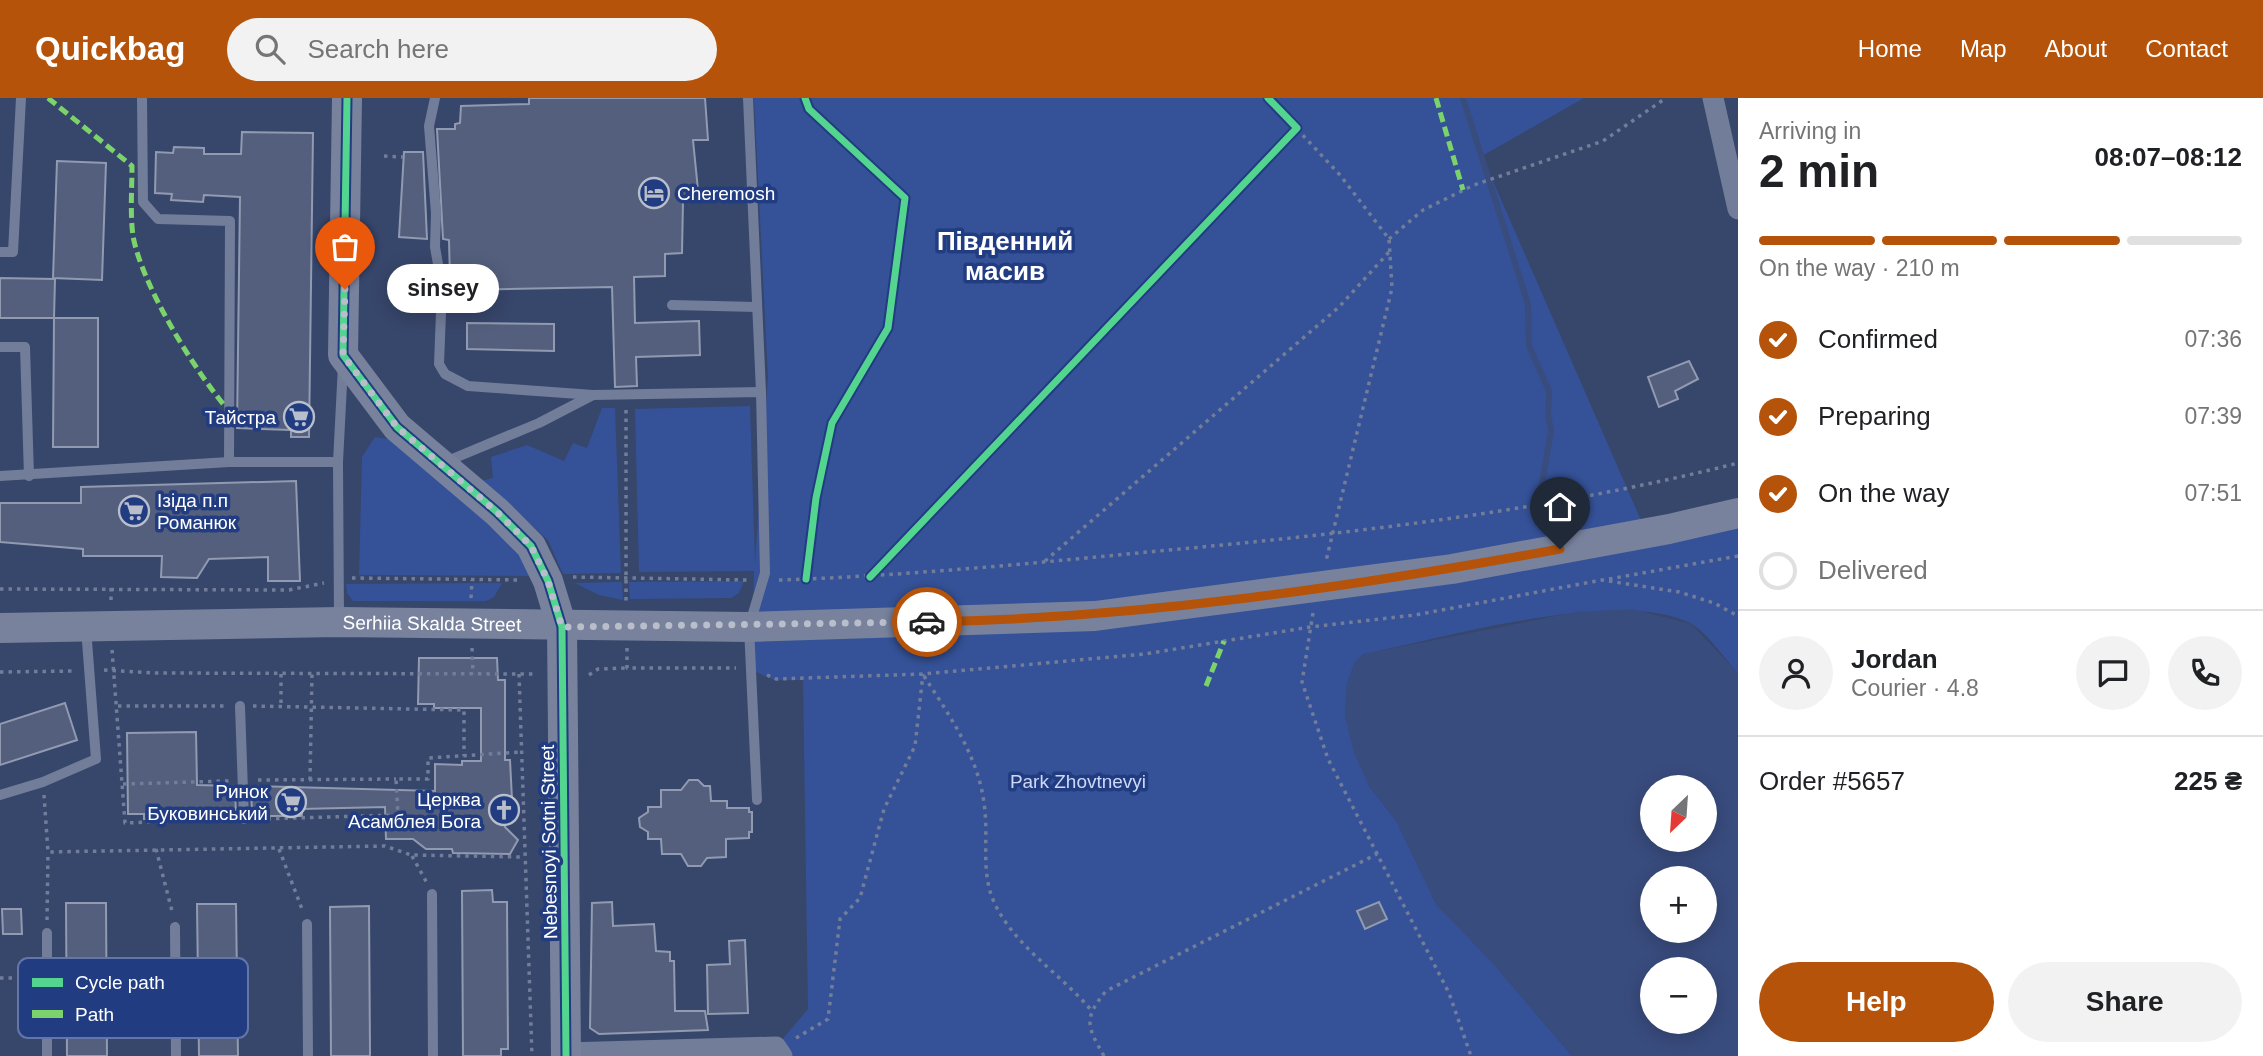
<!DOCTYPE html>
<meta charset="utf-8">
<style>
:root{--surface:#fff;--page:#f2f2f2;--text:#202124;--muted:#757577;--line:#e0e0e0;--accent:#b45309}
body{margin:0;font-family:Helvetica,sans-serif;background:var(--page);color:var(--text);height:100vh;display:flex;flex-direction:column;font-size:26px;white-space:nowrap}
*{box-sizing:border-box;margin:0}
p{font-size:23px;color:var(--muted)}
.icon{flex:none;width:38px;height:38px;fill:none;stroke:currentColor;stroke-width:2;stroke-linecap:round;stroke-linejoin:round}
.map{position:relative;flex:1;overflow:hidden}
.details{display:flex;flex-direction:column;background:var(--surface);width:525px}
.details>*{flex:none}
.needle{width:46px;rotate:205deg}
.buttons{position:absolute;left:1640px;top:677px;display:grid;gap:14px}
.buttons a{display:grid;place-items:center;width:77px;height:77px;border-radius:50%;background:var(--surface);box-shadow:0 4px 18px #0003;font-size:35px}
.pin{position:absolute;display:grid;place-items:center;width:60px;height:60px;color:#fff;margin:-72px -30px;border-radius:50% 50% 50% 0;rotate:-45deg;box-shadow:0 0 7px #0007}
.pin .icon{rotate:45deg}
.courier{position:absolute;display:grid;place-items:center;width:70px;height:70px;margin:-35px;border:5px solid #b45309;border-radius:50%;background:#fff;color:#222;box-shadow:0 2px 9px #0007}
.bubble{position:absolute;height:49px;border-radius:24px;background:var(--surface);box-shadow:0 4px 18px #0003;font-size:23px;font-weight:700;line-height:49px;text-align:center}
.head em{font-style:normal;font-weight:700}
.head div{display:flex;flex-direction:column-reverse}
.head{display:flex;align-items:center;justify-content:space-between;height:119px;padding:0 21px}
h1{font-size:46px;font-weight:700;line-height:52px}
.bar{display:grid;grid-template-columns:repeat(4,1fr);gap:10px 7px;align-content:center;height:84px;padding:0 21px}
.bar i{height:9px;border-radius:5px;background:var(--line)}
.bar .on{background:var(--accent)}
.bar p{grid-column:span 4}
.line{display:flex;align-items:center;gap:18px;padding:0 21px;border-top:2px solid var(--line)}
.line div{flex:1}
.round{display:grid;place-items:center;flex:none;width:74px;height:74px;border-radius:37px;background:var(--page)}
ol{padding:0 21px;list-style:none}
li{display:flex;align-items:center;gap:21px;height:77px}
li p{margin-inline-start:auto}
li .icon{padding:7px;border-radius:50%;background:var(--accent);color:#fff;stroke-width:4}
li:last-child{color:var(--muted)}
li i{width:38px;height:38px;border:4px solid var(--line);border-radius:50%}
.primary-button{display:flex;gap:14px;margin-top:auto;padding:14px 21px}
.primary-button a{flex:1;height:80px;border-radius:42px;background:var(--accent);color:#fff;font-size:28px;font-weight:700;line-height:80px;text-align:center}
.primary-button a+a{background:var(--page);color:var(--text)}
header{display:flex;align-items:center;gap:42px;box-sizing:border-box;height:98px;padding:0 35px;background:var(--accent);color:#fff}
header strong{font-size:33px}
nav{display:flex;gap:38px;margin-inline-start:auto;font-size:24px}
.search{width:490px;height:63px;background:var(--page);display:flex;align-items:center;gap:18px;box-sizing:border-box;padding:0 24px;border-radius:38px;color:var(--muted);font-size:26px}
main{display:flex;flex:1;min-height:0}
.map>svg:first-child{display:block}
.green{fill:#355298}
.water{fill:#394c7e;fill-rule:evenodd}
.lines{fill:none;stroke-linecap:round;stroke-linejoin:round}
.stream{stroke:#394c7e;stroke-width:6}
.building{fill:#535f7d;stroke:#919ab0;stroke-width:2}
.path{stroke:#727d99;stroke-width:3.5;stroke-dasharray:3.5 5;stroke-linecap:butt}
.lane{stroke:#727d99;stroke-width:10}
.street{stroke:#727d99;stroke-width:21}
.secondary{stroke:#78829d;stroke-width:30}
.quiet{stroke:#7cd36c;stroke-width:5;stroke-dasharray:10 5;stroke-linecap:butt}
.cycleway-casing{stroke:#213c81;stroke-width:11}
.cycleway{stroke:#53d58f;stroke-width:7}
.done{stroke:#b9becb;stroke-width:7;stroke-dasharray:0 12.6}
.route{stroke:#b45309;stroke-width:9}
.labels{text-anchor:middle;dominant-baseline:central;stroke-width:7;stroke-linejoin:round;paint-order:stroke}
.poi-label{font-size:19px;fill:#fff;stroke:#213c81;text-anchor:end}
.street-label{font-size:19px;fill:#fff;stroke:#213c81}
.park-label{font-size:19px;fill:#ccd8f6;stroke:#213c81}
.district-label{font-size:26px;font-weight:bold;fill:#fff;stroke:#213c81}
.key{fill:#213c81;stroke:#6476a7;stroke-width:2}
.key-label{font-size:19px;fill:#fff}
</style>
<header>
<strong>Quickbag</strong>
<div class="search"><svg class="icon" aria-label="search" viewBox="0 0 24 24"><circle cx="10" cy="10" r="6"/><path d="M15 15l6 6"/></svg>Search here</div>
<nav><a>Home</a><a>Map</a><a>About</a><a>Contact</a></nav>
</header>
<main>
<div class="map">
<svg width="1738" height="958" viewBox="0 0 1738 958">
<rect width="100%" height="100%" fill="#37466b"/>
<g class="green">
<path d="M754,0H1584L1482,58L1647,436L1738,416V575C1724,560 1708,535 1690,525C1620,489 1443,540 1364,556L1355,564L1347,586L1345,618L1369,688L1397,724L1436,806L1491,863L1572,958H781L776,949L808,911L803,582H774L752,572L754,473L639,474L635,311L750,308L755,464L768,279Z"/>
<polygon points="602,310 615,310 621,475 563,476 548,442 481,383 493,380 491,359 527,347 564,363 573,345 587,350"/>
<polygon points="375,339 394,342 522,449 534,478 359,477 362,359"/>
<polygon points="744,483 739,495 731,500 630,501 629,484"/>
<polygon points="622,484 623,502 599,497 575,485"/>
<polygon points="502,485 494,499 486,503 353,503 347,495 346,486"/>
</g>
<path class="water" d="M1632,511L1691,526L1738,575V958H1572L1491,863L1436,806L1397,724L1369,688L1354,655L1345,618L1347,586L1355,564L1364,556L1576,514ZM1652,690H1704V742H1652ZM1652,780H1704V833H1652ZM1652,872H1704V924H1652Z"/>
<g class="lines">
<polyline class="stream" points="1463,0 1528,206 1529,248 1549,293 1548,317 1551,333 1542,385"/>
</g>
<g class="building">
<polygon points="529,0 705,0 708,42 693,42 699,102 683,103 682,155 665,156 665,178 634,179 635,225 699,223 700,257 636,259 637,288 615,289 612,189 465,192 450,181 449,142 443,141 437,31 455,31 455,26 460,25 461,8 529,6"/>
<polygon points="242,34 313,35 309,339 291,339 291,332 237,330 240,99 204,97 203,104 171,102 172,96 155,95 156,54 173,55 174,49 204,50 204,56 241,56"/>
<polygon points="404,54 423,54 427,141 399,139"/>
<polygon points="57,63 106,65 102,182 53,180"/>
<polygon points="0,180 55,181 54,220 0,220"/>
<polygon points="54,220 98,220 98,349 53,349"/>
<polygon points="467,225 554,226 554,253 467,251"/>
<polygon points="1689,263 1698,281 1675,293 1678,301 1659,309 1648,279"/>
<polygon points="296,383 300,483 268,483 268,459 209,461 197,480 161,479 162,458 83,458 83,451 0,444 0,405 81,405 81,389"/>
<polygon points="419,560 497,560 498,582 505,582 505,662 510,662 512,701 505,701 505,729 518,742 510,756 453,755 452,751 426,751 413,741 386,741 385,709 301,711 302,718 252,718 251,688 435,693 435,666 462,667 462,663 481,663 481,610 434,610 434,606 418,606"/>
<polygon points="65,605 77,642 0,667 0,626"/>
<polygon points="196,634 197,687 235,688 236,719 144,721 144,716 128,716 127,635"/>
<polygon points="689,682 698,682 704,688 710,688 711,703 727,703 727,710 749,710 749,714 752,714 752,734 749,734 749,740 726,741 726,759 707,760 701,768 688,768 681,756 662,756 661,741 648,741 648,734 640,729 639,720 648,714 648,709 661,709 661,692 681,692"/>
<polygon points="492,792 493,804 507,804 508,951 501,951 501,958 463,958 462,793"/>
<polygon points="612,804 613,828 654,826 656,853 670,854 670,863 674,863 675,913 705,913 708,932 599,936 590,930 592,805"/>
<polygon points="1379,804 1387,821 1365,831 1357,813"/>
<polygon points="66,805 106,805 107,958 67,958"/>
<polygon points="197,806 236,806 238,958 199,958"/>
<polygon points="369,808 370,958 331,958 330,809"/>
<polygon points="2,811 21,811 22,836 3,836"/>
<polygon points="745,842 748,915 708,916 707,867 730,866 729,843"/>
</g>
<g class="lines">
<g class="path">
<polyline points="1268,0 1340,77 1389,141 1392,190 1326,463"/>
<polyline points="384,58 403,59"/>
<polyline points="1389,141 1423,112 1474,87 1603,43 1666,0"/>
<polyline points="626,312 626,504"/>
<polyline points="1045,463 1339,209 1389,154"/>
<polyline points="871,477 1297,30"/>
<polyline points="573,479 747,482"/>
<polyline points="352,480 520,482"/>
<polyline points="1609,481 1738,458"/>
<path d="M779,482C902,478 1025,466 1148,454C1346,436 1545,414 1738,365"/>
<polyline points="111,490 111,505"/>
<polyline points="0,491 289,492 324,485"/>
<polyline points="471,500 472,482"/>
<polyline points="1313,515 1302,584 1328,661 1449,895 1471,958"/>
<polyline points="472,550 473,576"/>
<polyline points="627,550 627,570 736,570"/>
<polyline points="112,552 125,725 231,721"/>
<polyline points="104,572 155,575 537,576"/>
<polyline points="0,574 75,573"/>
<polyline points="281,576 281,607"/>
<polyline points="519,576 532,958"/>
<polyline points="589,577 598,571 627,570"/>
<polyline points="767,577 776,581 923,576 1145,556 1310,529 1415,517 1602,482 1679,494 1714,505 1738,518"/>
<path d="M924,578C951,620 981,662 985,714C988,744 981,775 994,804C1014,848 1061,876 1091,912"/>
<polyline points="118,608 224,608"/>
<polyline points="253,608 464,612 464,658"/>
<polyline points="258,682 396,681"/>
<polyline points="310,682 312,576"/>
<polyline points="123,686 229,683"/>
<polyline points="44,697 48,754 385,748 411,757 523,759"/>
<polyline points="259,721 398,717 396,681 428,681 428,660 521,654"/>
<polyline points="156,751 172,813"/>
<polyline points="279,751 302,811"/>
<polyline points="412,758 427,785"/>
<polyline points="47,822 48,754"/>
<polyline points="0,880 34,880"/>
<polyline points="796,940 828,921 840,821 860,800 884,711 915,648 923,576"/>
<path d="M1104,958C1087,928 1083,921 1106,893L1377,756"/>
</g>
<g class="lane">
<polyline points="142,0 143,104 158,121 230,123 229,364"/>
<polyline points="435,0 429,28 436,115 435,149 442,189 439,266 445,276 468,288 593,297"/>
<polyline points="748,0 761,294"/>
<polyline points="0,154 13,154 21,0"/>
<polyline points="672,207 757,209"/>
<polyline points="0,249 25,249 29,378"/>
<polyline points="445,364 539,325 593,297 761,294 765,475 749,529 757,702"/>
<polyline points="0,378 229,364 338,364"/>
<polyline points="339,520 338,364 343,267"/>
<polyline points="240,608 244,721"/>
<polyline points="0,697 43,684 96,661 86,530"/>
<polyline points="432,796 433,958"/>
<polyline points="307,826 308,958"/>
<polyline points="175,829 176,958"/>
<polyline points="47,958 47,835"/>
</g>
<g class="street">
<polyline points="1713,0 1738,111"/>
<polyline points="566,955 776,949 782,958"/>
</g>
<g class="secondary">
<polyline points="347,0 343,257 397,329 497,414 531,448 548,483 562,529 566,958"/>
<path id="s1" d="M0,530L339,524L749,529L1095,518L1452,471L1669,431L1738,415"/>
</g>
<g class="quiet">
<path d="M48,0L132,68C132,90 130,116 133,138C142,188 196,275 229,313"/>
<polyline points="1436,0 1463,92"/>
<polyline points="1206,588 1224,543"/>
</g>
<g class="cycleway-casing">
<g id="cycleway">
<polyline points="347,0 343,257 397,329 497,414 531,448 548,483 562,529 566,958"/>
<polyline points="805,0 809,11 905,100 888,230 832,325 816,400 806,481"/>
<polyline points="870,479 1297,30 1268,0"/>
</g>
</g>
<use href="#cycleway" class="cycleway"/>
</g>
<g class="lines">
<polyline class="done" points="345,191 343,257 397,329 497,414 531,448 548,483 562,529 927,524"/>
<path class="route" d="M927,524C1140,520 1351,489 1560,451"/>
</g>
<defs>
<g id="hotel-ring" transform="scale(1.575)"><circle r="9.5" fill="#213c81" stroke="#b9becb" stroke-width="1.5"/><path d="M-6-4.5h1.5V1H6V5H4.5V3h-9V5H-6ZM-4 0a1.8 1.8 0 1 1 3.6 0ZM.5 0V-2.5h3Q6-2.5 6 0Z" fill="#b9becb"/></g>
<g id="supermarket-ring" transform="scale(1.575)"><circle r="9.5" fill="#213c81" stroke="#b9becb" stroke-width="1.5"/><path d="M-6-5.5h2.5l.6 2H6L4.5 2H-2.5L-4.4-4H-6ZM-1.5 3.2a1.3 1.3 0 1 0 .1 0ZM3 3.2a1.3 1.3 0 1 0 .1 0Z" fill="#b9becb"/></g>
<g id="church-ring" transform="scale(1.575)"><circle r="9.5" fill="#213c81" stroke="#b9becb" stroke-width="1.5"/><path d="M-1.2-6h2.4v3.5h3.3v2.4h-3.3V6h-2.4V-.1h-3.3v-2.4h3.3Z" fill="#b9becb"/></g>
</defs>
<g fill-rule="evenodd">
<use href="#hotel-ring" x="654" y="95"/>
<use href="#supermarket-ring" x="299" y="319"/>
<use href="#supermarket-ring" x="134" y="413"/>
<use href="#supermarket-ring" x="291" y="704"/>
<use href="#church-ring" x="504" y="712"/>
</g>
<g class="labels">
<g class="poi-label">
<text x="677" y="95" text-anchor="start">Cheremosh</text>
<text x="276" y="319">Тайстра</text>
<text x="157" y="402" text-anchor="start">Ізіда п.п<tspan x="157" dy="22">Романюк</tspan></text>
<text x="268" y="693">Ринок<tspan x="268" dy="22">Буковинський</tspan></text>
<text x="481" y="701">Церква<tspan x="481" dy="22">Асамблея Бога</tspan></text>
</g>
<g class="street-label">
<text stroke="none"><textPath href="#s1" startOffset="432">Serhiia Skalda Street</textPath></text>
<text transform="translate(549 744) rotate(-91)">Nebesnoyi Sotni Street</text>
</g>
<g class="park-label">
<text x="1078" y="683">Park Zhovtnevyi</text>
</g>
<g class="district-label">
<text x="1005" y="143">Південний<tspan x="1005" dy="30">масив</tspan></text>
</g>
</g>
<rect x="18" y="860" width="230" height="80" rx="10" class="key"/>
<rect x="32" y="880" width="31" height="9" fill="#53d58f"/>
<rect x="32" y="912" width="31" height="8" fill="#7cd36c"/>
<g class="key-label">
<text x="75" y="891">Cycle path</text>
<text x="75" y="923">Path</text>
</g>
</svg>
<div class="buttons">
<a><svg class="needle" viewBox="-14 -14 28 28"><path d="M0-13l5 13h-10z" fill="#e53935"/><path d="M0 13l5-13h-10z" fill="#757577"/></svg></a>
<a>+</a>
<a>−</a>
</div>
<div class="pin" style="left:345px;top:191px;background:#ea580c"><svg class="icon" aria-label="bag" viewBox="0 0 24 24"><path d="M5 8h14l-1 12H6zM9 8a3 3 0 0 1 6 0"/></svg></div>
<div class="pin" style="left:1560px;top:451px;background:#1f2937"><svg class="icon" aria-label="home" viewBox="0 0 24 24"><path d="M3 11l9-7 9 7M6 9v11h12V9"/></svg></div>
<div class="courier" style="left:927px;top:524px"><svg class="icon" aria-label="car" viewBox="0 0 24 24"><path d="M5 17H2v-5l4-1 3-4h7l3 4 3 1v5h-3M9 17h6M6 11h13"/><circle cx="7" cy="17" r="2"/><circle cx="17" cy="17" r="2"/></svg></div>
<div class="bubble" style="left:387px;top:166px;width:112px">sinsey</div>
</div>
<section class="details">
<div class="head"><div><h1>2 min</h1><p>Arriving in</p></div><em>08:07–08:12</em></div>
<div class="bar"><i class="on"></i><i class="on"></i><i class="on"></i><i></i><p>On the way · 210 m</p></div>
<ol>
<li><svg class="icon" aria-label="check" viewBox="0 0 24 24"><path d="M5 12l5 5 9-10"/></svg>Confirmed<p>07:36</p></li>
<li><svg class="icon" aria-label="check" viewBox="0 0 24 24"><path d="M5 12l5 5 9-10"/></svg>Preparing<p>07:39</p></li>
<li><svg class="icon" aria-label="check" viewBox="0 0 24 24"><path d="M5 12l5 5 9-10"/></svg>On the way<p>07:51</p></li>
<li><i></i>Delivered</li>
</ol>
<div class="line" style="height:126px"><a class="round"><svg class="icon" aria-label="person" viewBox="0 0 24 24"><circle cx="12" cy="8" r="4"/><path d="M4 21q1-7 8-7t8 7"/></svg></a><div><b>Jordan</b><p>Courier · 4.8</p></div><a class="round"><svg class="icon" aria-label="chat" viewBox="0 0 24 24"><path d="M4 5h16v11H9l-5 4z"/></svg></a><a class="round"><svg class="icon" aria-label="phone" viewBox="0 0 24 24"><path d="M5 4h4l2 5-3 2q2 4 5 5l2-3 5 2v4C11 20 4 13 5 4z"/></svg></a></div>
<div class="line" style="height:91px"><div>Order #5657</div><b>225 ₴</b></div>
<div class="primary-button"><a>Help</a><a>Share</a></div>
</section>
</main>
